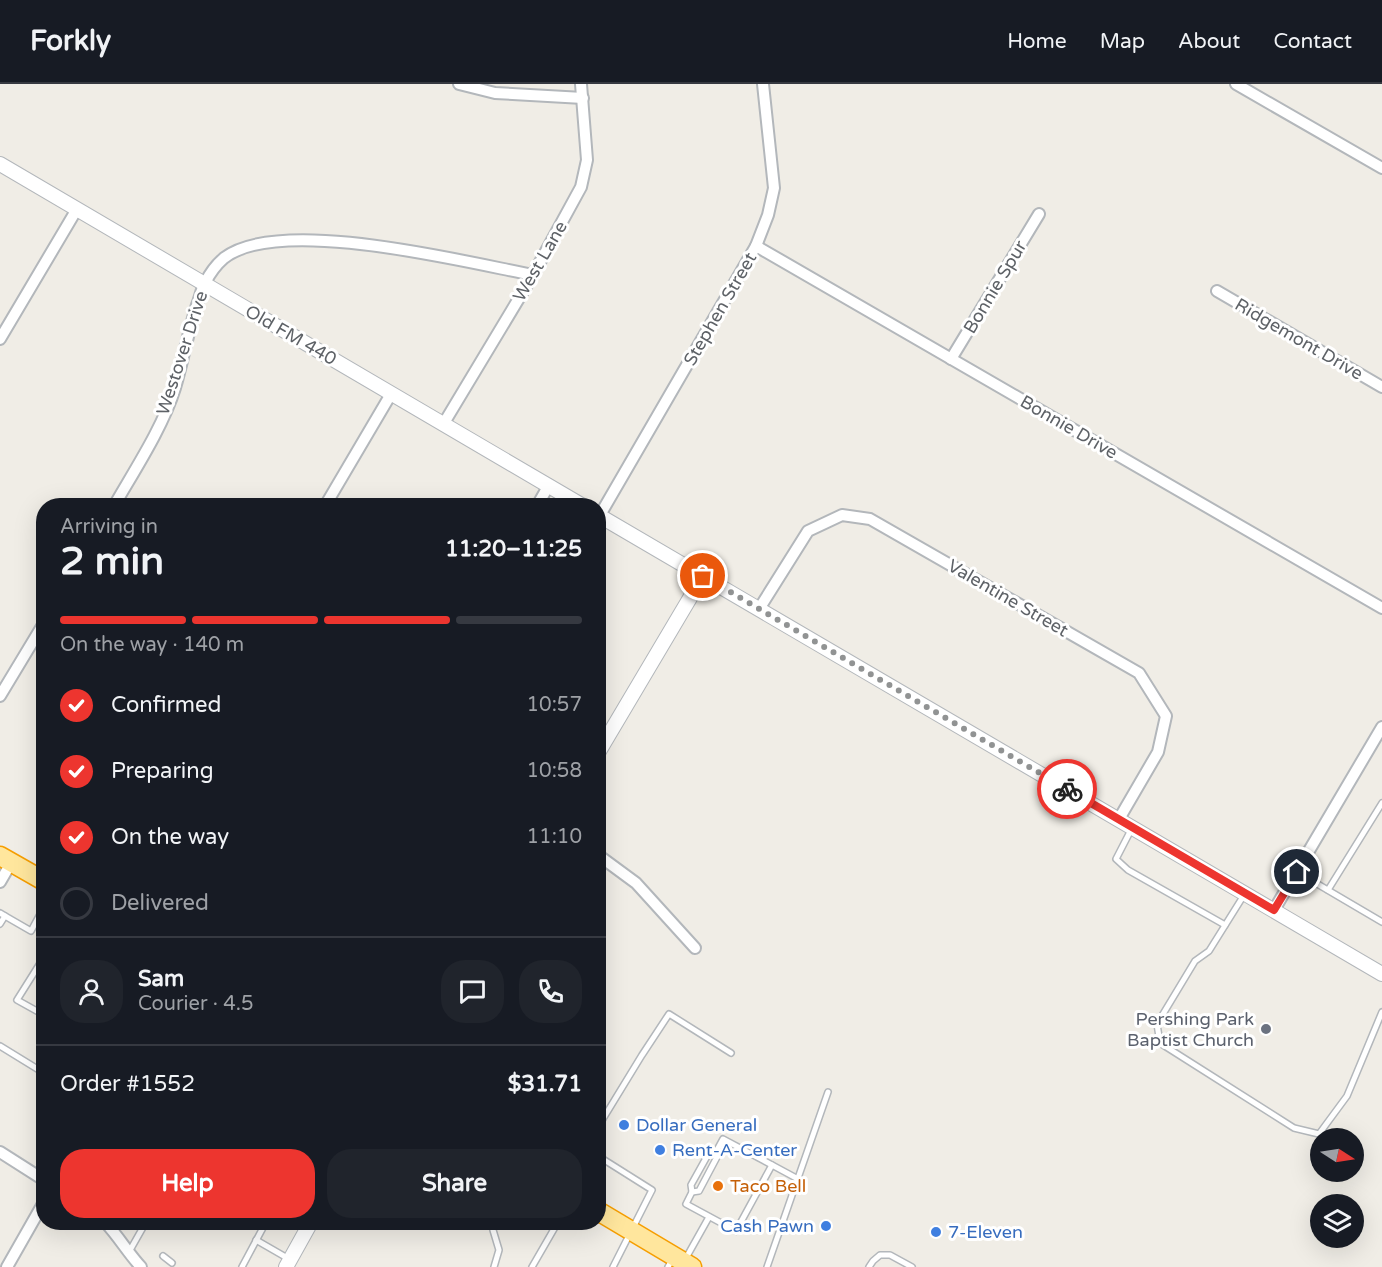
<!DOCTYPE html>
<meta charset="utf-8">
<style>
:root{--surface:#171b24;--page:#20242c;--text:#f1f3f6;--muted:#9ea1a6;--line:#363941;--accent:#ed352f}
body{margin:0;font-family:"Varela Round",sans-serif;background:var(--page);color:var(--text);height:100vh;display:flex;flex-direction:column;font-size:22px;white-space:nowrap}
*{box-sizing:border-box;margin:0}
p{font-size:20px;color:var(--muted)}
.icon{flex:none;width:33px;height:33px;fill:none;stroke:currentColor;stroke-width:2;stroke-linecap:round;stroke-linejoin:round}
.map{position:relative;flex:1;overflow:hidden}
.details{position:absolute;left:36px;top:414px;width:570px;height:732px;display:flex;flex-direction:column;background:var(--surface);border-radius:24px;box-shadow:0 6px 24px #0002}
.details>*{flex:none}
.needle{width:39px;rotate:102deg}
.fabs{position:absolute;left:1310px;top:1044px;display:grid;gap:12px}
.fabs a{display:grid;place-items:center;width:54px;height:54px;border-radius:50%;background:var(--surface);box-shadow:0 6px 24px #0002;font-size:30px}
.pin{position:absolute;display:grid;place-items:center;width:51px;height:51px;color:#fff;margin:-26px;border:3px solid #fff;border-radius:50%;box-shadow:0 2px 6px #0007}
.courier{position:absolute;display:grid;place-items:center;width:60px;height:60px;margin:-30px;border:4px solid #ed352f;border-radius:50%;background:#fff;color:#222;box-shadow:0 2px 8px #0007}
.headline em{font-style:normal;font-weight:700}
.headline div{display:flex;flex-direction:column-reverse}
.headline{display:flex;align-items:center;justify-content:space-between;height:102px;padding:0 24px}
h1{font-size:39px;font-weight:700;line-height:45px}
.bar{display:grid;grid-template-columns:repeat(4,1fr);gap:9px 6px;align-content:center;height:72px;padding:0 24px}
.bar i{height:8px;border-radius:4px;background:var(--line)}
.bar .selected{background:var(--accent)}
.bar p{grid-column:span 4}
.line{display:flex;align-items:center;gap:15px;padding:0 24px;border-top:2px solid var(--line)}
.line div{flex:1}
.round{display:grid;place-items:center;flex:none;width:63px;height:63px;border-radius:24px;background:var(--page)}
ol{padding:0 24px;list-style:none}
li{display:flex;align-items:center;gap:18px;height:66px}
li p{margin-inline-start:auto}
li .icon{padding:6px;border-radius:50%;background:var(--accent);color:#fff;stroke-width:4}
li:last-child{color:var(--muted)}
li i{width:33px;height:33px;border:3px solid var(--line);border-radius:50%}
.button{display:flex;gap:12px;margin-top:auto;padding:12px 24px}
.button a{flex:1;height:69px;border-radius:24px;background:var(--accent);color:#fff;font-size:24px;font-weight:700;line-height:69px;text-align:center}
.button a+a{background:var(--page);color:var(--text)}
header{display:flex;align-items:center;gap:36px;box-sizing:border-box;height:84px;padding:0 30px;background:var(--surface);border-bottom:2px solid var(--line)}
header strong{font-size:28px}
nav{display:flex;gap:33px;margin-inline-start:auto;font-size:21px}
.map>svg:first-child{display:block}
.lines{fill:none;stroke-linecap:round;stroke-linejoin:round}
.service-casing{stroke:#b3b7bb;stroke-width:8}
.minor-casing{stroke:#b3b7bb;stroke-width:14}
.tertiary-casing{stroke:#b3b7bb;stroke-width:16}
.trunk-casing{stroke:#f69e00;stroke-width:21}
.service{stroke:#fff;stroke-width:5}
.minor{stroke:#fff;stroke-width:10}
.tertiary{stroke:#fff;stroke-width:14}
.trunk{stroke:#ffe69d;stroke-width:18}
.done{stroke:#919393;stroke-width:6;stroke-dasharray:0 10.8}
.route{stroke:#ed352f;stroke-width:8}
.worship-dot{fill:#6b7280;stroke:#fff;stroke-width:2}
.shop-dot{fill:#3f7fe0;stroke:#fff;stroke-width:2}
.food-dot{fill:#e8710a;stroke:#fff;stroke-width:2}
.labels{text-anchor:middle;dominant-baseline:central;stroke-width:6;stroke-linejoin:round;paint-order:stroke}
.street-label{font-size:18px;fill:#5e6267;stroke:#fff}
.worship-label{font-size:18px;fill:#5b616d;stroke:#fff;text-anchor:end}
.shop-label{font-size:18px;fill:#366cbe;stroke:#fff;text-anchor:start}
.food-label{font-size:18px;fill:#c56008;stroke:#fff;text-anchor:start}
</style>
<header>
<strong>Forkly</strong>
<nav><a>Home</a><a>Map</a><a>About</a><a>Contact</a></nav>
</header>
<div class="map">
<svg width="1382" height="1183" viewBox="0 0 1382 1183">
<rect width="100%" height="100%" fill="#f0ede6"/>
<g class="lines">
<g class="service-casing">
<g id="service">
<polyline points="1132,744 1116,775 1128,786 1225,841"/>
<polyline points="1297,788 1382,838"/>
<polyline points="1328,806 1382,719"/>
<polyline points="1244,811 1209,867 1195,877 1157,940 1160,959 1294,1044 1319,1050 1347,1012 1382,928"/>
<polyline points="0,829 5,832 0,840"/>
<polyline points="5,832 31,847 44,823"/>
<polyline points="44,873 17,916 44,931"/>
<polyline points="0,962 44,989"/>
<polyline points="598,1043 642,971 669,930 731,969"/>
<polyline points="717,1066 710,1067 691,1101 692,1108 686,1120 736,1147 772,1081 798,1095"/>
<polyline points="598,1072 652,1106 613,1183"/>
<polyline points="692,1108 699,1107 717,1073 717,1066 723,1055 772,1081"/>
<polyline points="256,1156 289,1175"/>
<polyline points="129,1168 146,1138"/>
<polyline points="163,1172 172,1179"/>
<polyline points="686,1174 709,1133"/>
<polyline points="242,1183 266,1138"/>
<polyline points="494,1183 499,1166 493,1146 495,1138"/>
<polyline points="532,1183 558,1138"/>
<polyline points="668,1183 673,1174"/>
<polyline points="767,1183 828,1008"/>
<polyline points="869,1183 873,1177 880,1171 890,1171 912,1183"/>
</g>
</g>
<g class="minor-casing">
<g id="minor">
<polyline points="459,0 495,9 583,14"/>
<polyline points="1236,0 1382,84"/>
<polyline points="756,162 1382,524"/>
<polyline points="1217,207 1382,303"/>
<polyline points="0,255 77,125"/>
<polyline points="951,275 1039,130"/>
<polyline points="444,339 533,191 581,103 587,76 581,0"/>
<path d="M114,422C134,387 163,343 175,304C183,276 188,248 197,221C200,214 201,206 205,199C209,191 217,180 224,174C279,131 465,178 533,191"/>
<polyline points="325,422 391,310"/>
<polyline points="537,422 549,401"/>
<polyline points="600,431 756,162 768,131 774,104 763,0"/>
<polyline points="759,525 808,447 842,431 870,435 1139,589 1166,632 1158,668 1119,735"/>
<polyline points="0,612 44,539"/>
<polyline points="598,771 636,799 695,864"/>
<polyline points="0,798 11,779"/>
<polyline points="1274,826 1382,643"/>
<polyline points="0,1068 44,1096"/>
<path d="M105,1138C119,1153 128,1169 141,1183"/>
<polyline points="7,1183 44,1118"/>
</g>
</g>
<g class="tertiary-casing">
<g id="tertiary">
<polyline points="0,80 583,422"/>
<polyline points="598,431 1382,890"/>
<polyline points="598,669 703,492"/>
<polyline points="286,1183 311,1138"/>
</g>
</g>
<g class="trunk-casing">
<g id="trunk">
<polyline points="0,772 44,797"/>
<polyline points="598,1127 692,1183"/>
</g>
</g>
<use href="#service" class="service"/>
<use href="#minor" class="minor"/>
<use href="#tertiary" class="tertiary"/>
<use href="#trunk" class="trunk"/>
</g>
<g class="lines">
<polyline class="done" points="703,492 1067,705"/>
<polyline class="route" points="1067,705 1274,826 1297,788"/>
</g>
<circle class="worship-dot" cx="1266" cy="945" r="6"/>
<g class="shop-dot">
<circle cx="624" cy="1041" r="6"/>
<circle cx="660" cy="1066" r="6"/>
<circle cx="826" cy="1142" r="6"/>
<circle cx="936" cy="1148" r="6"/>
</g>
<circle class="food-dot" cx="718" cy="1102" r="6"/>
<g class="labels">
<g class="street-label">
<text transform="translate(540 177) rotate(-60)">West Lane</text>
<text transform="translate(995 203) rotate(-59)">Bonnie Spur</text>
<text transform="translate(720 225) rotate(-60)">Stephen Street</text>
<text transform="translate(291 251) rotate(30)">Old FM 440</text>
<text transform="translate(1299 255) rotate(30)">Ridgemont Drive</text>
<text transform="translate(182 269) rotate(-72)">Westover Drive</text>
<text transform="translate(1069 343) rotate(30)">Bonnie Drive</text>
<text transform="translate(1008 514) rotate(30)">Valentine Street</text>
</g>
<g class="worship-label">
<text x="1254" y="935">Pershing Park<tspan x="1254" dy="21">Baptist Church</tspan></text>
</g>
<g class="shop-label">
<text x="636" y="1041">Dollar General</text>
<text x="672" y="1066">Rent-A-Center</text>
<text x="814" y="1142" text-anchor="end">Cash Pawn</text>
<text x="948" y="1148">7-Eleven</text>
</g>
<g class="food-label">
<text x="730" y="1102">Taco Bell</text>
</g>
</g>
</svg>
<div class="fabs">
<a><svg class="needle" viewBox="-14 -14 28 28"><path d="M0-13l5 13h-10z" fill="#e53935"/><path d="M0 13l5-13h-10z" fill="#9ea1a6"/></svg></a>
<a><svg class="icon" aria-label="layers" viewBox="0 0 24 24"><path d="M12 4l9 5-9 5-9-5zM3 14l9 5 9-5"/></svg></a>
</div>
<div class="pin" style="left:703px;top:492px;background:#ea580c"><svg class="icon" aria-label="bag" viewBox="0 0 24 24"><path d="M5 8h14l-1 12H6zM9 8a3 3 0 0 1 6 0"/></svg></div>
<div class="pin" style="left:1297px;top:788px;background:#1f2937"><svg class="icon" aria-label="home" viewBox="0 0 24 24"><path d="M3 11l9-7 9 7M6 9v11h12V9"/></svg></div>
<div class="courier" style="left:1067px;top:705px"><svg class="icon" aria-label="bike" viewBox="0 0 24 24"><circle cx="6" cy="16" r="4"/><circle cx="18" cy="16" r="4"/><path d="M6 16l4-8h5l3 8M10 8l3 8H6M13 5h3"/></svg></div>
<section class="details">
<div class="headline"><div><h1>2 min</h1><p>Arriving in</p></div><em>11:20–11:25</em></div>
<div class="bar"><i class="selected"></i><i class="selected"></i><i class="selected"></i><i></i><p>On the way · 140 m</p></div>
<ol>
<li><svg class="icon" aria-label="check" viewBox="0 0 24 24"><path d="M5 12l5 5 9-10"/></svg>Confirmed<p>10:57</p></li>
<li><svg class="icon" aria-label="check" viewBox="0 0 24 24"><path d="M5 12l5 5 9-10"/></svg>Preparing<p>10:58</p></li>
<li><svg class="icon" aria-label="check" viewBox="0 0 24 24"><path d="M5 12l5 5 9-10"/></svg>On the way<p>11:10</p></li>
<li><i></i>Delivered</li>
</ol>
<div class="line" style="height:108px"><a class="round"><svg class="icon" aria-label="person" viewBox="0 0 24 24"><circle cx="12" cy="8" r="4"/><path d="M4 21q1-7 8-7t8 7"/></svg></a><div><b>Sam</b><p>Courier · 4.5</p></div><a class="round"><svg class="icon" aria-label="chat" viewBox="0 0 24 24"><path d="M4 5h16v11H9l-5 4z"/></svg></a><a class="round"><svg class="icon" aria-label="phone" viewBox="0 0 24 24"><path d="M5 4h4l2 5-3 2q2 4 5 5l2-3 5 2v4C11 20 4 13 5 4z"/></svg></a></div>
<div class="line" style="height:78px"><div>Order #1552</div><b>$31.71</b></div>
<div class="button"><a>Help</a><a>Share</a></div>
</section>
</div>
